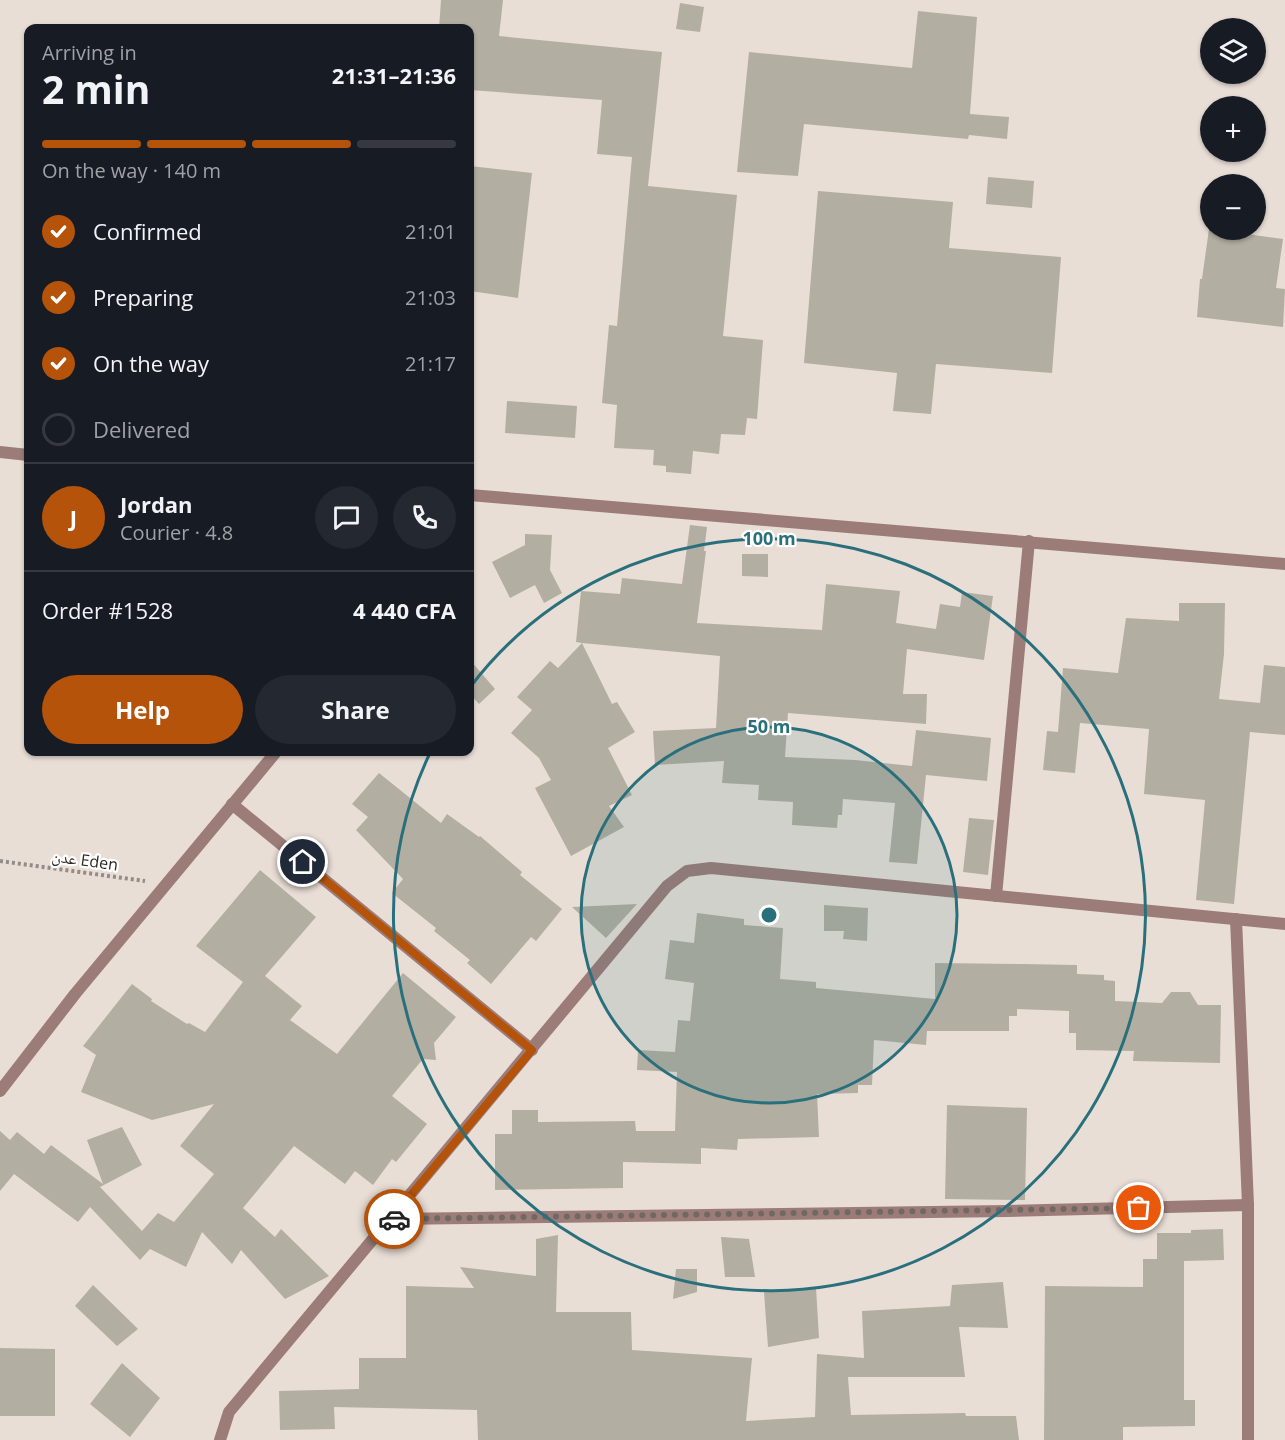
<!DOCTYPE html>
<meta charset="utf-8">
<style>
:root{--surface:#171b24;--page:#242831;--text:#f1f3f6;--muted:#9ea1a6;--line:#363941;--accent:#b45309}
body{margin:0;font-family:"Open Sans","Noto Naskh Arabic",sans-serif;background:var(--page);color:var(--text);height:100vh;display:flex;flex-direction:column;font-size:22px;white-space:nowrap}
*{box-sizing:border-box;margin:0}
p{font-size:20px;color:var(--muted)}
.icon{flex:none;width:33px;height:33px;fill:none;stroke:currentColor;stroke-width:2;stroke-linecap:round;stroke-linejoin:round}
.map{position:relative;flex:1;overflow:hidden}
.details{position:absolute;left:24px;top:24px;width:450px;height:732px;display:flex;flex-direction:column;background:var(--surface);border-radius:12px;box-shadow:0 2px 4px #0004}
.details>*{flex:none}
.controls{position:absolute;left:1200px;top:18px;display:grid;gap:12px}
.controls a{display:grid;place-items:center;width:66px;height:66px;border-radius:50%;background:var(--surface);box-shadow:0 2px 4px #0004;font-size:30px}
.pin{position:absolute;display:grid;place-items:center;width:51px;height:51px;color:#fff;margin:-26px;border:3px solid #fff;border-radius:50%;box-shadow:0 2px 6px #0007}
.courier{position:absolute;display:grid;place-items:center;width:60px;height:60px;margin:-30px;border:4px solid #b45309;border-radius:50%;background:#fff;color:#222;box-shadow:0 2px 8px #0007}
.overview em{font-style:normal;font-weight:700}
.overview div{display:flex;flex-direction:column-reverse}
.overview{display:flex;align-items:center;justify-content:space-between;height:102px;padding:0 18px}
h1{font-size:39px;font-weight:700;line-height:45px}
.bar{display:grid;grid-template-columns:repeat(4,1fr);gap:9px 6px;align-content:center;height:72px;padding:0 18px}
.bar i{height:8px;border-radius:4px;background:var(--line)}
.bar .active{background:var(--accent)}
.bar p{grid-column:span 4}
.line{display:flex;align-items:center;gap:15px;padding:0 18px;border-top:2px solid var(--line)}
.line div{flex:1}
.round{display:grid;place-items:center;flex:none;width:63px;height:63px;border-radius:32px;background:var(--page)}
ol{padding:0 18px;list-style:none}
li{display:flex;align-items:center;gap:18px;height:66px}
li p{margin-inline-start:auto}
li .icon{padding:6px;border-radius:50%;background:var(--accent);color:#fff;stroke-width:4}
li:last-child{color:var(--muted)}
li i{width:33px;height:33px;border:3px solid var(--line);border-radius:50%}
.button{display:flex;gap:12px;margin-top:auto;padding:12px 18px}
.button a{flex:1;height:69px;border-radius:36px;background:var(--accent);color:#fff;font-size:24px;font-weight:700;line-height:69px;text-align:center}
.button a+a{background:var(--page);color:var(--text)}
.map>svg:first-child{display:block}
.building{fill:#b2aea2}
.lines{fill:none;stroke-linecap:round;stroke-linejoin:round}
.path{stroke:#938b85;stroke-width:4;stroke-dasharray:3 3;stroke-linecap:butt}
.minor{stroke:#9c7c79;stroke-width:12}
.tertiary{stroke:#9c7c79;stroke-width:12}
.done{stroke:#6f6863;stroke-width:6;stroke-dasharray:0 10.8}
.route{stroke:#b45309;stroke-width:8}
.ring{fill:none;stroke:#29707c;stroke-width:3}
.labels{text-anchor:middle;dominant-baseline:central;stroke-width:4.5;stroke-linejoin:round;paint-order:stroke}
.street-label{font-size:16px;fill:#2d2825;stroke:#fff}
.centre{fill:#29707c;stroke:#fff;stroke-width:3}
.ring-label{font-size:18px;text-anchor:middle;font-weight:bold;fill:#29707c;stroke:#fff;stroke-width:4.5;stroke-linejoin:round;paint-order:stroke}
</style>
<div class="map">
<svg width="1285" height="1440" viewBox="0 0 1285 1440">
<rect width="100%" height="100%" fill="#e9ded6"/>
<g class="building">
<polygon points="441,0 503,0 499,36 662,52 648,186 737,195 723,336 763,340 757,419 747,418 745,435 721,434 719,454 693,451 691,474 666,472 666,466 653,465 654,450 614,448 617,405 602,403 609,325 617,326 632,157 597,154 602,100 470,90 470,28 439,28"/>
<polygon points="680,3 704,7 700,32 676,29"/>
<polygon points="918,11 977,17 970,114 1009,117 1007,139 969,135 968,139 804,124 798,176 737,172 749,52 912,68"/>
<polygon points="470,166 532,173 518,298 470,291"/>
<polygon points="988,177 1034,181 1032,208 986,204"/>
<polygon points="818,191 953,202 949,248 1061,257 1052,373 936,364 931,414 893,411 897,373 804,363"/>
<polygon points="1209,229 1283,239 1276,288 1285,289 1283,327 1197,317 1200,279 1202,279"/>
<polygon points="507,401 577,406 575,438 505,433"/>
<polygon points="690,525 707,527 704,551 706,551 697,623 822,630 826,584 900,591 896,623 936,629 940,604 960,607 962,592 993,596 984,660 907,649 903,694 927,694 926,724 788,713 785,757 855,760 912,766 916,730 991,738 987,781 926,775 917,864 889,862 895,803 843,799 842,815 838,815 837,828 792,825 793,802 758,800 759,785 722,783 724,761 655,765 653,731 716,728 720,656 582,643 612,704 617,702 635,732 608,748 632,795 609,806 624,827 571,856 535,788 551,780 539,758 511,733 532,710 517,697 550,661 558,668 582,643 576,642 581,591 620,594 622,578 682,584"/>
<polygon points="525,534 552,535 550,570 562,593 544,603 535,585 510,598 492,562 525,545"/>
<polygon points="742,554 768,554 768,577 742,576"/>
<polygon points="1179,603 1225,603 1224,654 1219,699 1260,703 1264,665 1285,667 1285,735 1250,732 1234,904 1196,900 1205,800 1144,794 1149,729 1080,723 1075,773 1043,770 1047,731 1058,732 1063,668 1118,673 1126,618 1179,621"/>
<polygon points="470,660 495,689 479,704 470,694"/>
<polygon points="379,773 441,823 447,814 479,837 480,836 522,872 520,875 562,909 536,941 531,937 491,984 467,963 470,960 434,931 436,928 392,893 403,879 356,830 368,817 352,804"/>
<polygon points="969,818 994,820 988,875 963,872"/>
<polygon points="260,870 316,917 265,976 302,1006 290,1020 337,1054 403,973 456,1017 434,1043 436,1060 423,1059 392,1096 427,1124 396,1162 392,1159 373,1185 355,1171 345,1184 294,1146 243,1208 275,1237 281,1229 329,1276 285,1299 241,1250 232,1264 202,1232 186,1267 150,1249 140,1260 90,1207 78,1222 14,1174 0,1191 0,1131 10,1140 17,1132 44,1154 51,1145 103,1184 87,1140 122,1127 142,1165 100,1187 142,1231 158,1213 174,1222 214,1174 180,1146 214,1104 152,1120 81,1092 96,1055 83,1046 132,984 152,999 151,1001 187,1024 189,1023 205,1032 243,982 196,946"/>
<polygon points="637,904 606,938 572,907"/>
<polygon points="824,905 868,908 867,941 843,939 844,931 824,931"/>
<polygon points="697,913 744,919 744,925 783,928 780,979 816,982 816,988 935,999 935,963 1024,964 1077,965 1077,974 1104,975 1104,980 1115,981 1115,1001 1162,1003 1171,992 1190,992 1198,1005 1221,1005 1220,1063 1133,1061 1134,1051 1076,1050 1076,1033 1069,1033 1069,1011 1017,1009 1017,1016 1009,1016 1009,1031 927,1031 926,1045 874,1040 872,1085 858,1085 858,1093 817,1094 819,1137 738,1139 737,1150 701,1148 701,1164 623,1162 623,1188 495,1190 495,1134 512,1134 512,1110 538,1110 538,1122 635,1121 636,1131 675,1131 677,1072 637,1070 638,1050 675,1052 678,1020 690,1021 694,983 665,979 670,940 694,943"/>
<polygon points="947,1105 1027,1108 1025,1200 945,1199"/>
<polygon points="1223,1229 1224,1260 1184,1261 1184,1400 1195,1400 1195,1426 1123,1427 1123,1440 1044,1440 1045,1286 1143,1287 1143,1259 1157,1259 1157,1233 1191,1233 1191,1230"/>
<polygon points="558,1235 556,1312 631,1312 632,1350 752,1358 746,1421 815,1417 817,1354 864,1358 862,1311 950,1306 952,1285 1003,1282 1008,1328 959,1327 965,1377 848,1377 851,1415 965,1413 966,1416 1016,1416 1019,1440 478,1440 477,1410 334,1407 335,1429 280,1430 279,1391 359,1389 359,1358 406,1358 406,1286 474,1288 460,1267 536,1276 536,1239"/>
<polygon points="721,1237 749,1239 755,1277 725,1277"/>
<polygon points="676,1269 697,1269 697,1292 673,1299"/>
<polygon points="93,1285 138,1329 117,1346 75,1306"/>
<polygon points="816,1288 819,1338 768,1347 764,1292"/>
<polygon points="0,1348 55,1349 55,1416 0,1416"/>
<polygon points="122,1363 160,1398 130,1437 90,1404"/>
</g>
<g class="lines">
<polyline class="path" points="0,861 145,881"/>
<g class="minor">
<polyline points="232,804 532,1050"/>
<polyline points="996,896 1029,541"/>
<polyline points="1236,919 1248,1205 1248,1440"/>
<polyline points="390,1219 1007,1211 1248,1205"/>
<polyline points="220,1440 229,1412 667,886 687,871 711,868 1285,924"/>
</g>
<g class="tertiary">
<polyline points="0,452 28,455"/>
<polyline points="470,495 1285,564"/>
<polyline points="0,1091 75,994 276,752"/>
</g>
</g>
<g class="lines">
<polyline class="done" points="394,1219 1139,1208"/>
<polyline class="route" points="303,862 532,1050 390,1220 394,1219"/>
</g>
<circle cx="769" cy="915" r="188" fill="#29707c" fill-opacity=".12"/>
<g class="ring">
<circle cx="769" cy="915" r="188"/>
<path d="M471 686A376 376 0 1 1 430 753"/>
</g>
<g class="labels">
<g class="street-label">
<text transform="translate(85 860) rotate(8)">عدن Eden</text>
</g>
</g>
<circle cx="769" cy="915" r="9" class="centre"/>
<g class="ring-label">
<text x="769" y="545">100 m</text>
<text x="769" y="733">50 m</text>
</g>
</svg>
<div class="controls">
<a><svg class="icon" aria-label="layers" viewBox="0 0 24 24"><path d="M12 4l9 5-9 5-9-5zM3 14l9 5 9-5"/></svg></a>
<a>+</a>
<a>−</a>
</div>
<div class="pin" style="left:1139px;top:1208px;background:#ea580c"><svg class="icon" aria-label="bag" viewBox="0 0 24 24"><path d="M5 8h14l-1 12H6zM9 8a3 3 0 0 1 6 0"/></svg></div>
<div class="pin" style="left:303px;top:862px;background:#1f2937"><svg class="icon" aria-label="home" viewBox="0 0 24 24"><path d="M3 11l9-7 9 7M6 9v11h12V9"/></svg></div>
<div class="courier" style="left:394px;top:1219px"><svg class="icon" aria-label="car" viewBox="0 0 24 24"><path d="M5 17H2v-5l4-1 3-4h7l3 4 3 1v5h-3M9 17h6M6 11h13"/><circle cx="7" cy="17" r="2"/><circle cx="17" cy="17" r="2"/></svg></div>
<section class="details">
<div class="overview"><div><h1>2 min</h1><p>Arriving in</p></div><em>21:31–21:36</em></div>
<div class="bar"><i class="active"></i><i class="active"></i><i class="active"></i><i></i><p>On the way · 140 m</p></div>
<ol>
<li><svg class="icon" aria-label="check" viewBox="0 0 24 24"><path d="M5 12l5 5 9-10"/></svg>Confirmed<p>21:01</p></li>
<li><svg class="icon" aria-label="check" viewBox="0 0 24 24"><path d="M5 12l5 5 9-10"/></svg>Preparing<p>21:03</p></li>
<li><svg class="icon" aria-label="check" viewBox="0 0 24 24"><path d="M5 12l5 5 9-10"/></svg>On the way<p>21:17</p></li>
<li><i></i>Delivered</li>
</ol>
<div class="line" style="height:108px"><b class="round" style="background:var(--accent);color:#fff">J</b><div><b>Jordan</b><p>Courier · 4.8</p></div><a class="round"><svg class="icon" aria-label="chat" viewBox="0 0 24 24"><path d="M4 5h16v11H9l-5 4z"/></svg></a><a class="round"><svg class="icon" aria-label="phone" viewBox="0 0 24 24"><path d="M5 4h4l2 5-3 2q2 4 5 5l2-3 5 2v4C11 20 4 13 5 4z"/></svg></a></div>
<div class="line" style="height:78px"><div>Order #1528</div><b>4 440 CFA</b></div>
<div class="button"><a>Help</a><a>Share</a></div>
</section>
</div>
